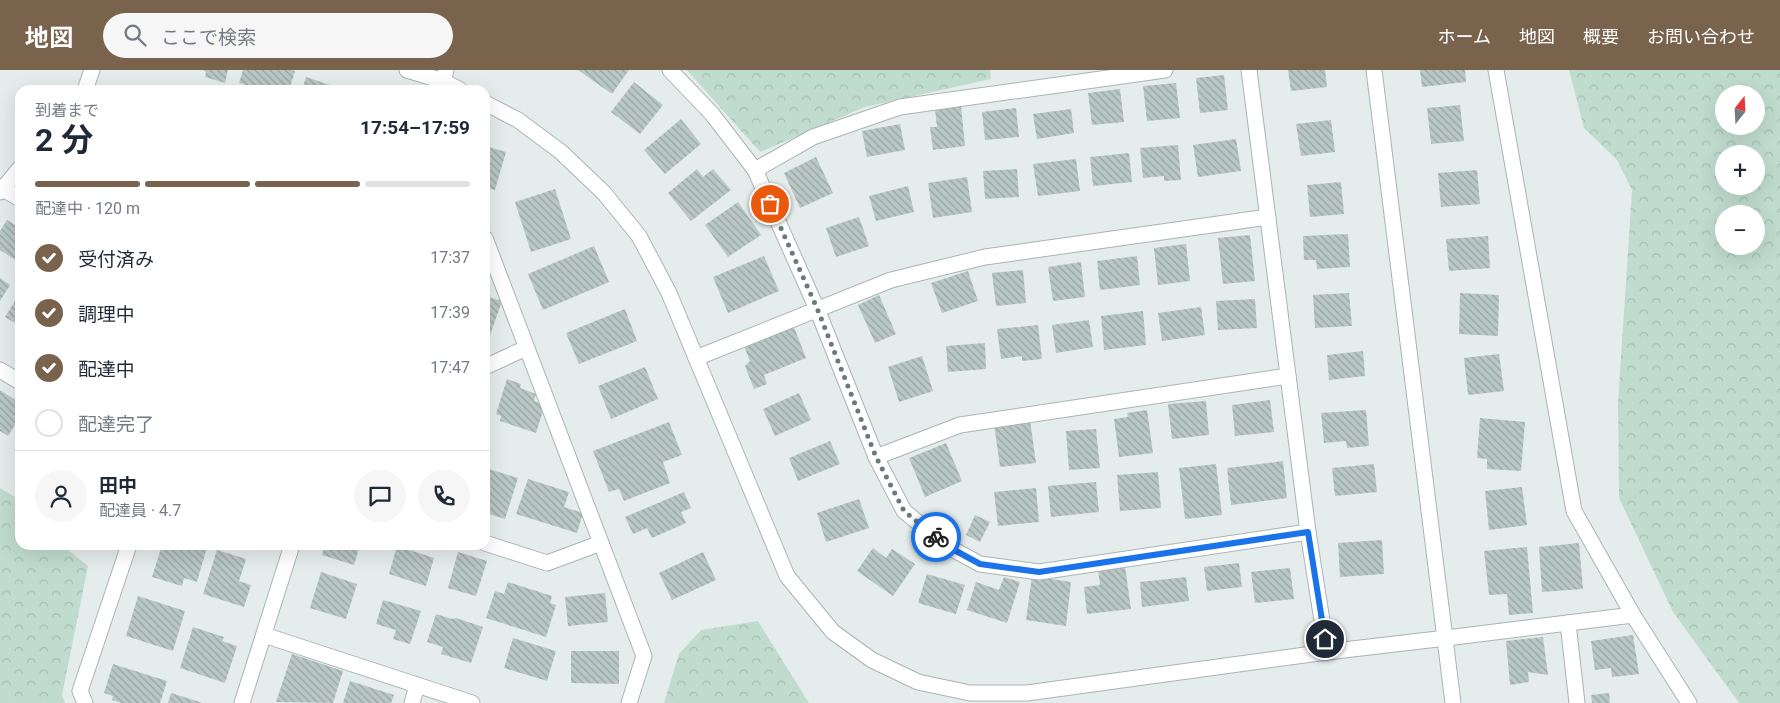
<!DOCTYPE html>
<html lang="ja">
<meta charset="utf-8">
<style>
:root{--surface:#fff;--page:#f6f6f7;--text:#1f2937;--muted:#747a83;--line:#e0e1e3;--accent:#79634d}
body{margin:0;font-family:Roboto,"Noto Sans JP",sans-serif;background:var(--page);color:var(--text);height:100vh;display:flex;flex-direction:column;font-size:19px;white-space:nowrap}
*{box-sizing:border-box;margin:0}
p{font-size:16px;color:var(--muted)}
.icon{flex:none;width:28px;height:28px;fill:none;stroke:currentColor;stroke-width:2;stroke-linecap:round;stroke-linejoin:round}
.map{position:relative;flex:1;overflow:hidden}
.drawer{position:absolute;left:15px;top:15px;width:475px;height:465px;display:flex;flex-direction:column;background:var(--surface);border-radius:15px;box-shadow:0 5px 20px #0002}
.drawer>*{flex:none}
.needle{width:32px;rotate:18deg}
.buttons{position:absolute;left:1715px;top:15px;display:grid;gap:10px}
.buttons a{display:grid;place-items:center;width:50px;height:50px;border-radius:50%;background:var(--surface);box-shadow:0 5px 20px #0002;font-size:25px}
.pin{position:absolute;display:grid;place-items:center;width:42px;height:42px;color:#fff;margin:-21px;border:2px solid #fff;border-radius:50%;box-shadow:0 1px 5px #0007}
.courier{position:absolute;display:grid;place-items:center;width:50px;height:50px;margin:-25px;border:4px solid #1a73e8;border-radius:50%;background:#fff;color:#222;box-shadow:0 1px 6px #0007}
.summary em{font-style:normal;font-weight:700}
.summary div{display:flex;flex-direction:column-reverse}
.summary{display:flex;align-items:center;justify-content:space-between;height:85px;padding:0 20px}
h1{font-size:32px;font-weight:700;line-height:38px}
.bar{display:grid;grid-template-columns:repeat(4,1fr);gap:8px 5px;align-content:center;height:60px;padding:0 20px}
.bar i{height:6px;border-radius:4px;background:var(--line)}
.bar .current{background:var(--accent)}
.bar p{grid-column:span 4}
.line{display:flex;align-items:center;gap:12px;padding:0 20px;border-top:1px solid var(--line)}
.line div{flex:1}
.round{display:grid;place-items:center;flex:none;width:52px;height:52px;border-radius:26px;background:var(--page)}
ol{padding:0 20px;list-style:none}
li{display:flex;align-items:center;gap:15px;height:55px}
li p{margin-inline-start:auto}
li .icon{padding:5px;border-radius:50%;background:var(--accent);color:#fff;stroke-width:4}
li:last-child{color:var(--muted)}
li i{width:28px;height:28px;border:2px solid var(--line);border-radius:50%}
header{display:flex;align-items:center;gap:30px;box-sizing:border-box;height:70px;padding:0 25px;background:var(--accent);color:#fff}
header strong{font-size:24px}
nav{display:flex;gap:28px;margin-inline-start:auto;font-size:18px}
.search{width:350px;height:45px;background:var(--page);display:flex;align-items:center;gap:12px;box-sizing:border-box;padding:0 18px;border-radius:28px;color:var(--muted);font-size:19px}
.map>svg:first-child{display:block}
.forest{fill:url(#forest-crowns);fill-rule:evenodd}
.building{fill:url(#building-back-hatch)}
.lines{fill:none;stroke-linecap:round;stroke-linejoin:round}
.minor-casing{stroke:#a8b5b4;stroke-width:17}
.tertiary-casing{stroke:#a8b5b4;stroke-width:17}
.minor{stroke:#fff;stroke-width:15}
.tertiary{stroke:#fff;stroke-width:15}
.done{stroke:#687b7b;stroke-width:5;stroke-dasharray:0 9}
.route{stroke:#1a73e8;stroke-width:6}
</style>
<header>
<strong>地図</strong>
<div class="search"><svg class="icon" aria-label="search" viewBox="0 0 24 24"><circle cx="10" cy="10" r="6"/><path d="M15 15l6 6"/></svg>ここで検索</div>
<nav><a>ホーム</a><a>地図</a><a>概要</a><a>お問い合わせ</a></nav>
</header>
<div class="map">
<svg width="1780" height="633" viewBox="0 0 1780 633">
<defs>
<pattern id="forest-crowns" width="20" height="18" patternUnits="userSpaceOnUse" patternTransform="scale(1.25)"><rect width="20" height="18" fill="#c0dccf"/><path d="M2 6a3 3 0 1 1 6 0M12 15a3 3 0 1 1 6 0" fill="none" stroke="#a5beb3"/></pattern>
<pattern id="building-back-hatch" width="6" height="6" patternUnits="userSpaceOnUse" patternTransform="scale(1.25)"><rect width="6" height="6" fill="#bac8c5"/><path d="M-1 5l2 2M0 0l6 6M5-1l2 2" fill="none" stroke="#97a4a1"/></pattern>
</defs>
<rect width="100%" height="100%" fill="#e5edec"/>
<g class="forest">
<polygon points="687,0 990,0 991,9 865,37 760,82"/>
<path d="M1569,0H1780V633H1739L1673,542L1619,428L1618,333L1632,120L1617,90L1584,58ZM1724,24H1756V56H1724ZM1724,84H1756V116H1724ZM1724,144H1756V176H1724Z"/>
<polygon points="0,418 20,430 20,475 62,475 88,496 62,625 65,633 0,633"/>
<polygon points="758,551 809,633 664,633 679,584 701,560"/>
</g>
<g class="building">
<polygon points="203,0 228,0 225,13 205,7 206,2"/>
<polygon points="243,0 291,0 295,1 289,20 262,20 239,13"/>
<polygon points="578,0 629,0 612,24"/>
<polygon points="1288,0 1325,0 1327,17 1291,21"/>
<polygon points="1420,0 1465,0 1466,12 1422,17"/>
<polygon points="1224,5 1228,40 1200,43 1196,8"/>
<polygon points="306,7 345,20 302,20"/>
<polygon points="634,12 663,35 640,64 611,42"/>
<polygon points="1176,13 1180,48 1147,51 1143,16"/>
<polygon points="1120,19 1124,52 1092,55 1088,23"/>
<polygon points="1460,35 1464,71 1431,74 1427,38"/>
<polygon points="961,36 965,76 933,80 930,57 937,57 935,39"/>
<polygon points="1016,38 1019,67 985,70 982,42"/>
<polygon points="1071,39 1074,63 1037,69 1033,44"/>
<polygon points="681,49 701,74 665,104 644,80"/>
<polygon points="1331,50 1335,82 1301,86 1296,54"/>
<polygon points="900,54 905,80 867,87 862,61"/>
<polygon points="1236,69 1241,101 1198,107 1193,75"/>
<polygon points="1178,75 1181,110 1164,111 1164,106 1143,108 1140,78"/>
<polygon points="485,76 506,82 495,120 485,117"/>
<polygon points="1129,83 1132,112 1093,116 1090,87"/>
<polygon points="816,87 833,123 800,138 784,103"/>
<polygon points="1076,89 1080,121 1038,126 1033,94"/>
<polygon points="697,99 703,107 713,99 731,120 691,151 668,123"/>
<polygon points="1017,99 1019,127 985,129 983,101"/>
<polygon points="1477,100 1480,134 1441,137 1438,103"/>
<polygon points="967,107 972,142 933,148 928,113"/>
<polygon points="1341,112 1344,144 1310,147 1307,115"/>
<polygon points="908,116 914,142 876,151 869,126"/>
<polygon points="555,119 571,169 531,182 515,132"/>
<polygon points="738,132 761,165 728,187 705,155"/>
<polygon points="859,147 869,176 836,187 826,158"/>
<polygon points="7,150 20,158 20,193 0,180 0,161"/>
<polygon points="1348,164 1350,197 1317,199 1316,190 1304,190 1303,166"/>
<polygon points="1250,165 1255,211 1223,214 1218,168"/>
<polygon points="1488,166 1490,198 1449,201 1446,169"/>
<polygon points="1186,174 1190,211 1158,215 1154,178"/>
<polygon points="594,176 609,212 543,240 528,204"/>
<polygon points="764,186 779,221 728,243 713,207"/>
<polygon points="1137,186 1140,215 1100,220 1097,191"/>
<polygon points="1081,192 1085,227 1053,231 1048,197"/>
<polygon points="1023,200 1026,233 996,236 992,203"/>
<polygon points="968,201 978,231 942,243 931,213"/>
<polygon points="0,208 10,215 0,231"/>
<polygon points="20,223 20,256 5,247"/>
<polygon points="1349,223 1352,256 1315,258 1313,225"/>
<polygon points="1460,223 1499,225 1498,266 1459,264"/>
<polygon points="879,225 896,264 875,273 858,235"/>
<polygon points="485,226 502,231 489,268 485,267"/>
<polygon points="1255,229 1257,258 1218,260 1216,231"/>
<polygon points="1201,237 1205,265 1162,271 1158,243"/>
<polygon points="625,239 637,271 579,294 566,263"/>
<polygon points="1143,241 1146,275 1104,280 1101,246"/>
<polygon points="1089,250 1093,277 1056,283 1052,255"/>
<polygon points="1038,255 1042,289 1022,291 1022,286 1001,289 997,259"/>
<polygon points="794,257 806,288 764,305 767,314 754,319 745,296 750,291 744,276"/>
<polygon points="985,273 986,299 948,302 946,276"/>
<polygon points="1363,281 1365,306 1329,310 1327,285"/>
<polygon points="1499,284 1504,321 1468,325 1464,288"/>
<polygon points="922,286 933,321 899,332 888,297"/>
<polygon points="645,297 658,329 611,349 598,316"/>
<polygon points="507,309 521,314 520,318 536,324 534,331 545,335 536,363 500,351 501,346 496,344"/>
<polygon points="0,320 20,333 20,347 8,366 0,361"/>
<polygon points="799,323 811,350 775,366 763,339"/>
<polygon points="1270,330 1274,362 1235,366 1232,335"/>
<polygon points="1206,331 1209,365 1172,369 1168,334"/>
<polygon points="1147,340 1153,383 1119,387 1114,349 1128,347 1127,343"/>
<polygon points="1366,340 1369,376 1347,378 1346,371 1324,373 1321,343"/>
<polygon points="1480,348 1525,352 1521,401 1487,399 1487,389 1477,388"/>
<polygon points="1030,350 1036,393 1000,397 994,354"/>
<polygon points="669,352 682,385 663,392 670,413 624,431 619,419 609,422 593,381"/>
<polygon points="1096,359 1100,398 1069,400 1066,361"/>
<polygon points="830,371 840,394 798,411 789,388"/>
<polygon points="946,373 962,411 925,427 909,388"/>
<polygon points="1283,391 1287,428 1231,435 1227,398"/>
<polygon points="1216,394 1222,445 1185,449 1179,398"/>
<polygon points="1374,394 1377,422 1335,426 1332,398"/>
<polygon points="485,398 518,408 505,449 485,443"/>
<polygon points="1158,402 1161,438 1120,441 1117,405"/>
<polygon points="528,409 569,422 564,437 583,443 577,463 516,444"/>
<polygon points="1096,412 1099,442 1051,447 1048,416"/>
<polygon points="1522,417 1527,455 1489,460 1485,421"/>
<polygon points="1036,418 1039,452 998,456 994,422"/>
<polygon points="684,422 691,438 681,442 686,453 652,468 647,458 633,464 625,447"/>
<polygon points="859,429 869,458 826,472 817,443"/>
<polygon points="975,445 990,452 980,472 966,465"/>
<polygon points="1382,470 1384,504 1340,507 1338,473"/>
<polygon points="1579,473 1583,519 1542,522 1539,477"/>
<polygon points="162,475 200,475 207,477 197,512 184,508 182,516 152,507"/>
<polygon points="325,475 360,475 354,495 322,485"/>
<polygon points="397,476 434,488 426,516 389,504"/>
<polygon points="1527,477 1533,543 1509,545 1507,524 1489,525 1484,481"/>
<polygon points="873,478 886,488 892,479 915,494 893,526 857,501"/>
<polygon points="217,480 246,489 239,511 251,515 244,537 203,524"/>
<polygon points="458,482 487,491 476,526 448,518"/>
<polygon points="703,482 716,510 672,530 659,503"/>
<polygon points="1239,493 1242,517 1207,521 1204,497"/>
<polygon points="1125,496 1131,539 1087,544 1084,517 1100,515 1098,499"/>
<polygon points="1290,498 1294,529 1255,533 1251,502"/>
<polygon points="321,502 357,514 346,549 310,538"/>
<polygon points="927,504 965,515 956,544 918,533"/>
<polygon points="1032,506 1071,512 1066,556 1026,550"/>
<polygon points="1004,507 1020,512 1007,553 967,540 976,512 999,520"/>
<polygon points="1186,507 1189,531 1142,537 1140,512"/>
<polygon points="508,512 552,526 550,533 556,535 546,567 486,548 495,521 504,524"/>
<polygon points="605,523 608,552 568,556 565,527"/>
<polygon points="138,526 185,541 173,581 126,566"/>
<polygon points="383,530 421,541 410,574 393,569 396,560 376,554"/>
<polygon points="436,544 452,549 456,548 483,557 471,593 441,584 443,577 427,572"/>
<polygon points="193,557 224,567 222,571 237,576 225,613 180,598"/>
<polygon points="1633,565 1639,604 1612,607 1611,598 1595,600 1591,571"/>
<polygon points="1543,567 1548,605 1528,602 1529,612 1510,615 1506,571"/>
<polygon points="513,568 556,581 547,611 504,598"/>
<polygon points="571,581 619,581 619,614 571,613"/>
<polygon points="292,584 343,601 333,633 276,632"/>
<polygon points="113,594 167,611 160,633 121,633 112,630 113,626 104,623"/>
<polygon points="350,611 394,625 391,633 343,633"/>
<polygon points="171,623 203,633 168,633"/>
<polygon points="1609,623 1610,633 1592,633 1591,625"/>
</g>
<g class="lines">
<g class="minor-casing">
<g id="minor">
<polyline points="670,0 712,44 755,100 817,239 876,387 904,441 945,475 980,494 1039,502 1308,462"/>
<polyline points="1249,0 1308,462 1327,582"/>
<polyline points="1496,0 1574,441 1633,545 1689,633"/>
<polyline points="85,20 92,0"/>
<polyline points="440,20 446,0"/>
<polyline points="755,100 813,67 900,37 1165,0"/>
<polyline points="3,119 20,129"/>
<polyline points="0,122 20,98"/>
<polyline points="485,168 644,586 629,633"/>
<polyline points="696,288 891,210 985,187 1268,147"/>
<polyline points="485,297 526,278"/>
<polyline points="0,300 20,312"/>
<polyline points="876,387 960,355 1288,306"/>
<polyline points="485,473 547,493 601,473"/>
<polyline points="1568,553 1577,633"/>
<polyline points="264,565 472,633"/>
<polyline points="1446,568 1633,545"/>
<polyline points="85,633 80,621 129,475"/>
<polyline points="242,633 292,475"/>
<polyline points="412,633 417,615"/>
</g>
</g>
<g class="tertiary-casing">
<g id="tertiary">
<polyline points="407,0 443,11 460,20"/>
<polyline points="1374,0 1453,633"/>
<polyline points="485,33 518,50 561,82 604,123 639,166 669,223 787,506 833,562 872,590 918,612 970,623 1027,623 1327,582 1446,568"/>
</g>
</g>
<use href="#minor" class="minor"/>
<use href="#tertiary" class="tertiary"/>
</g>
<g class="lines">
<polyline class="done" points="770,134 817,238 876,387 904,441 936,467"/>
<polyline class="route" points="936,467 945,475 980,494 1039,502 1308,462 1325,569"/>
</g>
</svg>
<div class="buttons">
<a><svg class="needle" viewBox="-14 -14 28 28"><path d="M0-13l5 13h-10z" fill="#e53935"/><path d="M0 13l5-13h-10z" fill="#747a83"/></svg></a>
<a>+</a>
<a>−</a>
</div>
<div class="pin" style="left:770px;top:134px;background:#ea580c"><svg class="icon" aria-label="bag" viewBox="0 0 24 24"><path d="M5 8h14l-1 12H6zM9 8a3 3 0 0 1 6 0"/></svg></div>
<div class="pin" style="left:1325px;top:569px;background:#1f2937"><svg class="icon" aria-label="home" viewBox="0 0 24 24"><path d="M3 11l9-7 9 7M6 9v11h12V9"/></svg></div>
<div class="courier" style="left:936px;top:467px"><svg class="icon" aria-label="bike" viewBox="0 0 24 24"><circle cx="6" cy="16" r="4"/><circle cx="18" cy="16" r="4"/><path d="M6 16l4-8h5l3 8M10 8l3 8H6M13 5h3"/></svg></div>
<section class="drawer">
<div class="summary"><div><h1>2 分</h1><p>到着まで</p></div><em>17:54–17:59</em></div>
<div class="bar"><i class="current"></i><i class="current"></i><i class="current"></i><i></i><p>配達中 · 120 m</p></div>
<ol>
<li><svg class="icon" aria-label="check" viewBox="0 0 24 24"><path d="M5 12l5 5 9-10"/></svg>受付済み<p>17:37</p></li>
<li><svg class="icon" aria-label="check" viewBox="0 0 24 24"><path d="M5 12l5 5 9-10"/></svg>調理中<p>17:39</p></li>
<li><svg class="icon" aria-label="check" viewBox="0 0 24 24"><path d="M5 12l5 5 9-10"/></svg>配達中<p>17:47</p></li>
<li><i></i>配達完了</li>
</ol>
<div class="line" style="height:90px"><a class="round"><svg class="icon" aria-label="person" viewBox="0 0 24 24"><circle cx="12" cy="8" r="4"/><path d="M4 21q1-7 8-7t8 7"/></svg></a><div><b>田中</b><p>配達員 · 4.7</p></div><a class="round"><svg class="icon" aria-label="chat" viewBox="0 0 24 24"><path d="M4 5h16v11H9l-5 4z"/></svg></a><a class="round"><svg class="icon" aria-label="phone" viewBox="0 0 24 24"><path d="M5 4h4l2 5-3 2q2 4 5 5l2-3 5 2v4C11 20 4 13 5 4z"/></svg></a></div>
</section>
</div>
